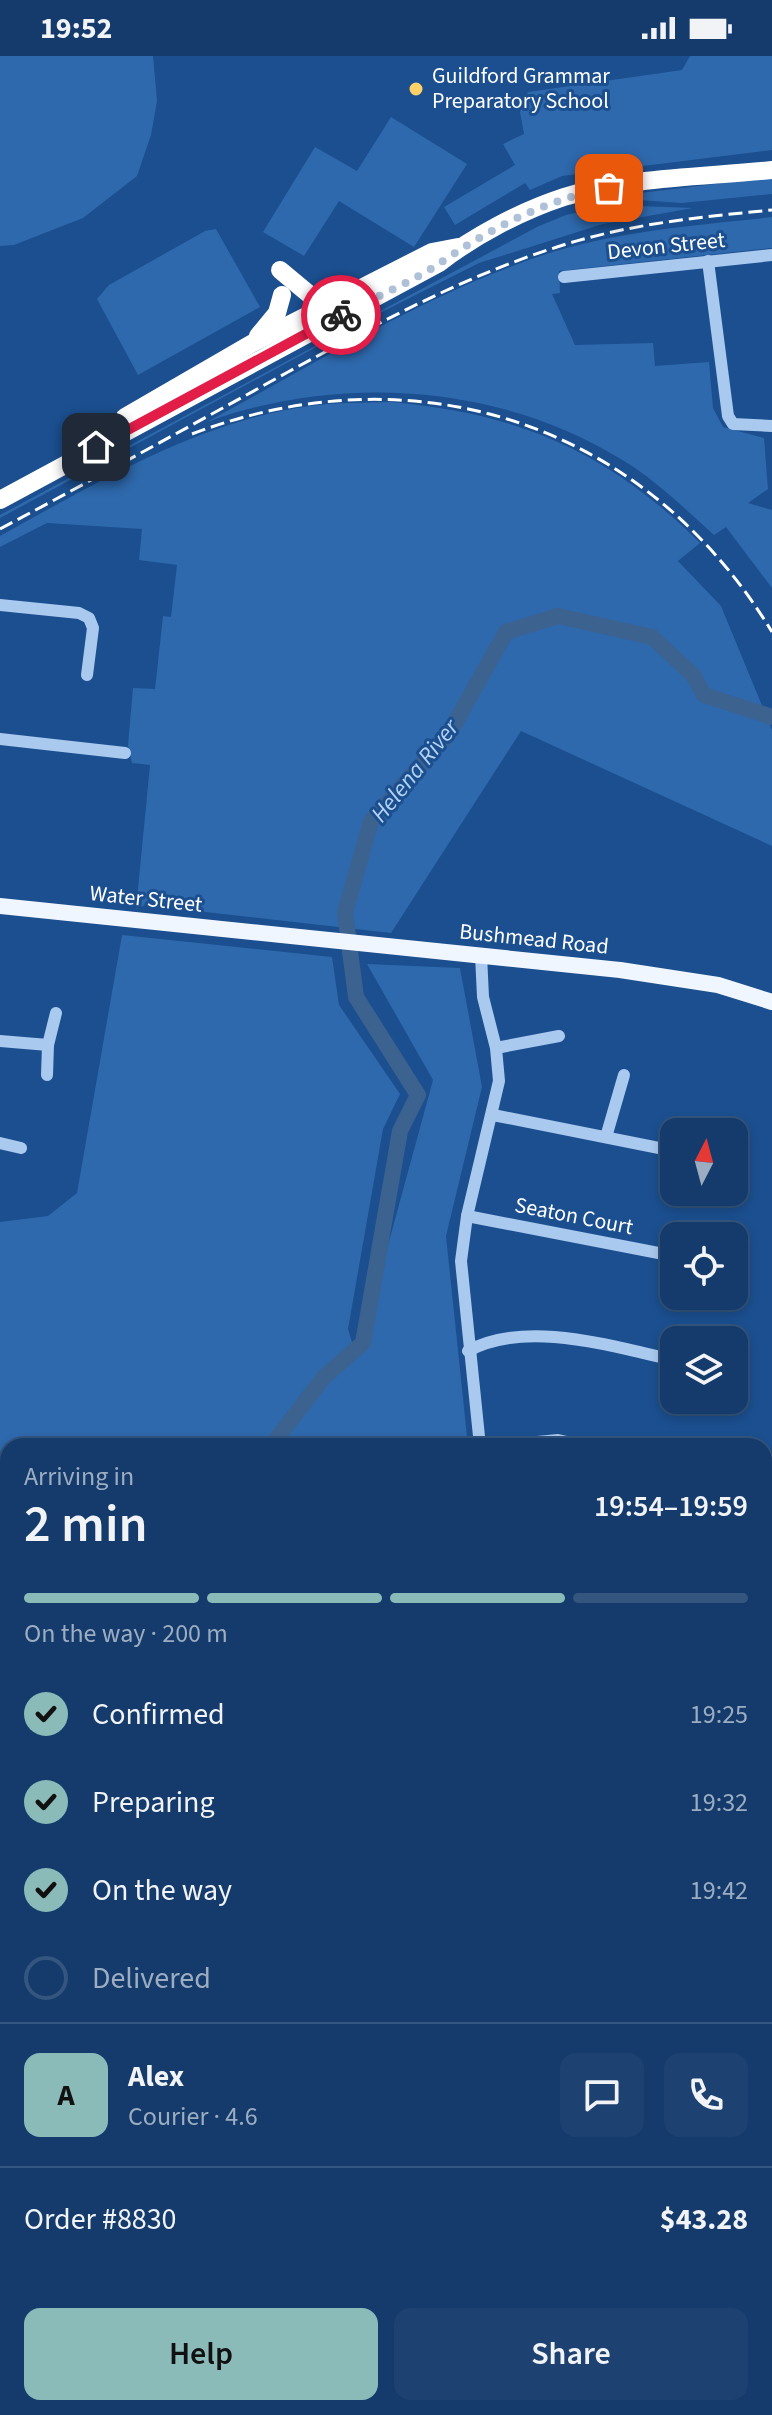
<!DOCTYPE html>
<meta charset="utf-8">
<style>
:root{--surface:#143b6b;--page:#1d4271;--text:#f1f3f6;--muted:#9dadc1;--line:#33557e;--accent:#8bbbb9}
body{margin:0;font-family:"Source Sans 3",sans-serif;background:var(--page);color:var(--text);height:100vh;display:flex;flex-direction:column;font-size:30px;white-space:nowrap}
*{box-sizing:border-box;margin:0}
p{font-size:26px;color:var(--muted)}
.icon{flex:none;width:44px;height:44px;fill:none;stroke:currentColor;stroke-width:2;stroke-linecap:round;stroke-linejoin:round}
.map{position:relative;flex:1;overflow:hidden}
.details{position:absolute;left:0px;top:1382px;width:772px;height:978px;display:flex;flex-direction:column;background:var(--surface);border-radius:24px 24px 0 0;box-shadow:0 4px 12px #0003,0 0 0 2px var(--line)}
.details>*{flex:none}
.needle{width:52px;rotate:6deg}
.tools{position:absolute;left:660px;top:1062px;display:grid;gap:16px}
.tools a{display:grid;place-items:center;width:88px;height:88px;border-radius:16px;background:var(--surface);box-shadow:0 4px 12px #0003,0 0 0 2px var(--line);font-size:40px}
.pin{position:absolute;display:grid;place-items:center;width:68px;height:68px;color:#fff;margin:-34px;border-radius:16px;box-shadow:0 4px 12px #0006}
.courier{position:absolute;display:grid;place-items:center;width:80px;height:80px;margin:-40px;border:6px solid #e11d48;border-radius:50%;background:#fff;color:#222;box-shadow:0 2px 10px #0007}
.overview em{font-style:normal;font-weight:600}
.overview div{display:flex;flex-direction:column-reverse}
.overview{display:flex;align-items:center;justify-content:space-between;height:136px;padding:0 24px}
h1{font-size:52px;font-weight:600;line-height:60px}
.bar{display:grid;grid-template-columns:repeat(4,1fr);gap:12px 8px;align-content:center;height:96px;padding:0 24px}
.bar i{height:10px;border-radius:6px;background:var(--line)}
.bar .current{background:var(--accent)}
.bar p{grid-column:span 4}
.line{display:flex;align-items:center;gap:20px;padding:0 24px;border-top:2px solid var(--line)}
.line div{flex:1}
.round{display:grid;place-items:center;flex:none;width:84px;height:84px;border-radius:16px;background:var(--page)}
ol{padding:0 24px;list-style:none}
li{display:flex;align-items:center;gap:24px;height:88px}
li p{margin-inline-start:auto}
li .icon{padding:8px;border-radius:50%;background:var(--accent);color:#111;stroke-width:4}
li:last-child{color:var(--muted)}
li i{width:44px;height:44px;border:4px solid var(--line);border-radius:50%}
.action{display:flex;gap:16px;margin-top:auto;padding:16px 24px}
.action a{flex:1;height:92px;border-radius:16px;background:var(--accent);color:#111;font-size:32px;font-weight:600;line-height:92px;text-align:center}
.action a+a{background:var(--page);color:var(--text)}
.status{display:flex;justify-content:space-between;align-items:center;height:56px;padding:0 40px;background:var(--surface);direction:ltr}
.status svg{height:22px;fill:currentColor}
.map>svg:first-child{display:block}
.green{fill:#2e69ad}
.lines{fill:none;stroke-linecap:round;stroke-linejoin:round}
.stream{stroke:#9cc4f0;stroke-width:3}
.river{stroke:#3c6290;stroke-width:16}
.minor{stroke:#a9c9ee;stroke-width:12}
.major{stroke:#f0f6ff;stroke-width:16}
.highway{stroke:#fff;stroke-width:18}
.rail{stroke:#fff;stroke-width:3;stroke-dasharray:14 6;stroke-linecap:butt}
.done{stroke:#afc1d8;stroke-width:8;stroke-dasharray:0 14.4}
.route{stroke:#e11d48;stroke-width:10}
.poi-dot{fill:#ffd166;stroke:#1b4f8f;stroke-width:3}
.labels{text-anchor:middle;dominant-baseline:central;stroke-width:6;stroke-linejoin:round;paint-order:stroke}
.poi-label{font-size:22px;fill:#fff;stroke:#1b4f8f;text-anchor:start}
.street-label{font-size:22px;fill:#fff;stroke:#1b4f8f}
.water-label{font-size:24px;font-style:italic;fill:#b5d3f5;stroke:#1b4f8f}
</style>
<div class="status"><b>19:52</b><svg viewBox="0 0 49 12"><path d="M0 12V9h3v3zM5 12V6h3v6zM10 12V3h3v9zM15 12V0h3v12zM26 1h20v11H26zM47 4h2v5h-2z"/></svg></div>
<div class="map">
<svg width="772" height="2359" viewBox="0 0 772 2359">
<rect width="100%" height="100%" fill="#1b4f8f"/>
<g class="green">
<polygon points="0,0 153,0 157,45 151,79 137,120 83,162 14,189 0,190"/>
<polygon points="690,0 772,0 772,94 562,120 530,134 525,127 455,169 444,151 515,109 503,88 524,78 520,56 528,36 682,14"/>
<polygon points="391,61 467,108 414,191 339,145 304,200 263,176 315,91 357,115"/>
<polygon points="772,121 772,138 682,147 624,143 624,139"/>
<polygon points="610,149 693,152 603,168 479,207 368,263 0,462 0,459 539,170 566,159"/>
<path d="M772,161V192L559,215L560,237L552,238L575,289L653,287L655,310L709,306L713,352L723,371L764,382L768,433L748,447L772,454V532L726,471L714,479C685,453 657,425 624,405C501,328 342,317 207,366C320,305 433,233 556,195C626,174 700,169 772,161Z"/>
<polygon points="216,173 260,251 138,319 97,243 109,229 205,175"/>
<path d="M390,346C519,357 609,396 700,487L678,505L721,550L772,674V790L521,675L391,877L145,849L136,853L150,709L132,707L128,689L133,632L155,633L163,560L171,561L177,509L139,504L142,473L47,467L0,491V480C96,427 199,365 310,350C337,346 364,347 390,346Z"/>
<polygon points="122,879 332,901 339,949 400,1038 383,1073 348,1273 357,1303 433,1024 367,908 460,912 482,1031 446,1180 468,1390 8,1390 8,1716 0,1714 0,1166 48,1160 77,1137"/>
</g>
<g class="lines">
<polyline class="stream" points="0,1646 8,1649"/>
<g class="river">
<polyline points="271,1390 324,1321 363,1287 400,1075 418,1039 356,941 345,857 371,765 450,676 506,576 558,560 652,581 693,619 704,639 772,661"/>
<polyline points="0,1543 8,1539"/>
</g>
<g class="minor">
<polyline points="708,205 728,360 733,368 772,370"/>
<polyline points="564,221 772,199"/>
<polyline points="0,549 79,557 89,562 93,572 87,619"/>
<polyline points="0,683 125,697"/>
<polyline points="0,985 48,989"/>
<polyline points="496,992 559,980"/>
<polyline points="47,1019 48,989 56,957"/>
<polyline points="493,1059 674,1095"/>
<polyline points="606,1081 624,1019"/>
<polyline points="0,1087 21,1092"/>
<polyline points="467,1160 674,1200"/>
<path d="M468,1295C527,1263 613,1291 674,1304"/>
<polyline points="480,1390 461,1205 467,1160 499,1025 496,992 483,941 481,899"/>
<polyline points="494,1390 558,1384 585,1390"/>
<polyline points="0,1804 8,1801"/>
<polyline points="0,1869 8,1886"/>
<polyline points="0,1947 8,1944"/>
<polyline points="764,2012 772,2009"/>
<polyline points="0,2020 8,2031"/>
<polyline points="0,2136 8,2133"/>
<polyline points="0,2150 8,2171"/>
<polyline points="0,2278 8,2275"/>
<polyline points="0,2287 8,2284"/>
<polyline points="764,2334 771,2335 772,2324"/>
<polyline points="235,2352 241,2359"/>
<polyline points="554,2352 558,2359"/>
<polyline points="104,2359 127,2352"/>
<polyline points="344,2359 348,2352"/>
</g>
<polyline class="major" points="0,850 620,914 718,929 772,946"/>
<g class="highway">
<polyline points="280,214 310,239 331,247"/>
<polyline points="258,280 277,257 282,239"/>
<polyline points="125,361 251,288 432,196 458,191"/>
<path d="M0,444L439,207C474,180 521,155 564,141C629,121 704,121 772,114"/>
</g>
<g class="rail">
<path d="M192,378C418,292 647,369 772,576"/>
<path d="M0,473C96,422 192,369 288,316C375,269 462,221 557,191C627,168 700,161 772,154"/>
<polyline points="764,1644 772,1590"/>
<polyline points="764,1690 772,1637"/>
<polyline points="659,2359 660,2352"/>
</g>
</g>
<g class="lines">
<path class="done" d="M341,259C373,242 410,227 440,207C491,172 547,143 609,132"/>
<polyline class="route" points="96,391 341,259"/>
</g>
<circle class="poi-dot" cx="416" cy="33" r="8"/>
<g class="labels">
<g class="poi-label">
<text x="432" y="20">Guildford Grammar<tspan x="432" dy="25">Preparatory School</tspan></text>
</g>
<g class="street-label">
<text transform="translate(666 190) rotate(-6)">Devon Street</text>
<text transform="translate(146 843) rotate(6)">Water Street</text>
<text transform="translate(534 883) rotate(6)">Bushmead Road</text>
<text transform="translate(574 1160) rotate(11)">Seaton Court</text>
</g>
<g class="water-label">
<text transform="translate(415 715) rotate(-51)">Helena River</text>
</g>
</g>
</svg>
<div class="tools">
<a><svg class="needle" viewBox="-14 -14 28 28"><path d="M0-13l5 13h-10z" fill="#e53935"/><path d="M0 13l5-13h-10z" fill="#9dadc1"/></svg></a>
<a><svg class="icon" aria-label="locate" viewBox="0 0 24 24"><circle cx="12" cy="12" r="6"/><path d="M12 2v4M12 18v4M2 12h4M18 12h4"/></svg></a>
<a><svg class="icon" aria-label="layers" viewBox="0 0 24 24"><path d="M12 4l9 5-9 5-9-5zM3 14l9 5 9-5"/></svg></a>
</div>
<div class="pin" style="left:609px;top:132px;background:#ea580c"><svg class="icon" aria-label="bag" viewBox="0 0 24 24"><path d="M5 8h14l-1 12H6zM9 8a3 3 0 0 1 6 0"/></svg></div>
<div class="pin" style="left:96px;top:391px;background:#1f2937"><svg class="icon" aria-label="home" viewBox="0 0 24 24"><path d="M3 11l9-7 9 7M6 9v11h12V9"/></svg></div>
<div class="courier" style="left:341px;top:259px"><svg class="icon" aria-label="bike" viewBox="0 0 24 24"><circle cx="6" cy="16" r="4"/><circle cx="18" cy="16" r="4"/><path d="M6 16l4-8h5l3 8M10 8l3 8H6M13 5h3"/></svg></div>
<section class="details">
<div class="overview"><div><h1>2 min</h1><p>Arriving in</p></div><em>19:54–19:59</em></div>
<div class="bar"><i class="current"></i><i class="current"></i><i class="current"></i><i></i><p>On the way · 200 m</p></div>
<ol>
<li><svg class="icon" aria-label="check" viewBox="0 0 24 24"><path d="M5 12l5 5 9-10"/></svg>Confirmed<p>19:25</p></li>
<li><svg class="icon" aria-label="check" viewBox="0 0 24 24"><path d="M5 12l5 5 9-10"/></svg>Preparing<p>19:32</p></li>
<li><svg class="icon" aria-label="check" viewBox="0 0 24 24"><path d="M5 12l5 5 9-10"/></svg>On the way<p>19:42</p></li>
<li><i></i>Delivered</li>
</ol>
<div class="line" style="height:144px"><b class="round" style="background:var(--accent);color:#111">A</b><div><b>Alex</b><p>Courier · 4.6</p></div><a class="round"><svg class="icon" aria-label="chat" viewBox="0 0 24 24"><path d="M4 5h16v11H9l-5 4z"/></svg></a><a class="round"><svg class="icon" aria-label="phone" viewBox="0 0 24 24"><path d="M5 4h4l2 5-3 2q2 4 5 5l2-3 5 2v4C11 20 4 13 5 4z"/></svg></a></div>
<div class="line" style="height:104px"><div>Order #8830</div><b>$43.28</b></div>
<div class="action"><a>Help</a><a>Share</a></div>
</section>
</div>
